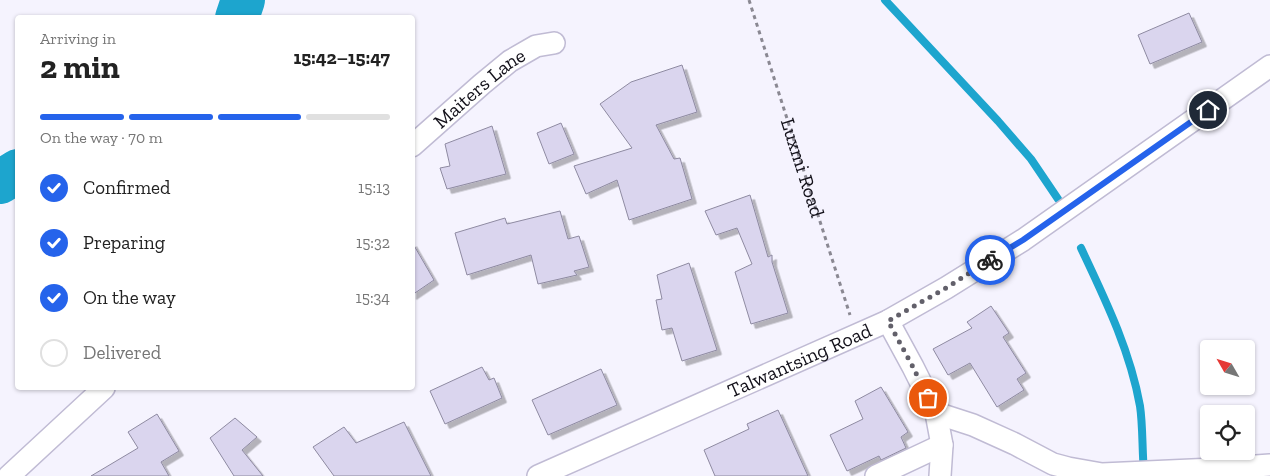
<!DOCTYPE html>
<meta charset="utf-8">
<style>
:root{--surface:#fff;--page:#f6f6f6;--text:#222;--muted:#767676;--line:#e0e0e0;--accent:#2563eb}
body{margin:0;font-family:"Zilla Slab",serif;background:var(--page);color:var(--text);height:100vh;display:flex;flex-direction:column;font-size:19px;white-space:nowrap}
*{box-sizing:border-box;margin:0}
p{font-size:16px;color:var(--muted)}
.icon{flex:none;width:28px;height:28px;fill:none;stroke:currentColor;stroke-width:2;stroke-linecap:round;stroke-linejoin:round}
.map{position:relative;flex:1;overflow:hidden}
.side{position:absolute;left:15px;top:15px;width:400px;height:375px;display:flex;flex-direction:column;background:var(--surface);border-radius:5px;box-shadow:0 1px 4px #0004}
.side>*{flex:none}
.needle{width:32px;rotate:309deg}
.buttons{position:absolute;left:1200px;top:340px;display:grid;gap:10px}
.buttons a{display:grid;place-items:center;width:55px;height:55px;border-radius:5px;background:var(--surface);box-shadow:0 1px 4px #0004;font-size:25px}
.pin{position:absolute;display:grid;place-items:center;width:42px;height:42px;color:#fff;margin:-21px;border:2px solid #fff;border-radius:50%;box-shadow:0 1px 5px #0007}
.courier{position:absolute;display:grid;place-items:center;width:50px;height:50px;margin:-25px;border:4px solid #2563eb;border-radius:50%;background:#fff;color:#222;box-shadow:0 1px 6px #0007}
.overview em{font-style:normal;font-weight:700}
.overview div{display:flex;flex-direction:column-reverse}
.overview{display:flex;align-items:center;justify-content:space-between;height:85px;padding:0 25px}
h1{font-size:32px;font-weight:700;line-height:38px}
.bar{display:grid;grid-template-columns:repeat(4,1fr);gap:8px 5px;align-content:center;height:60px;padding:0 25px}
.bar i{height:6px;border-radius:4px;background:var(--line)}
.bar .on{background:var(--accent)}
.bar p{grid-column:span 4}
ol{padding:0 25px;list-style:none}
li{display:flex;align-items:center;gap:15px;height:55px}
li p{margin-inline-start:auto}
li .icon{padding:5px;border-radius:50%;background:var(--accent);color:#fff;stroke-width:4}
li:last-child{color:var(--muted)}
li i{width:28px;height:28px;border:2px solid var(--line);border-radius:50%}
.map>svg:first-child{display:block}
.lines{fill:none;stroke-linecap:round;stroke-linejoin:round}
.stream{stroke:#1da5ce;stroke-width:8}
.river{stroke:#1da5ce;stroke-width:44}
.building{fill:#dad5ee;stroke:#8e8aa1;filter:url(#shadow)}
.street-casing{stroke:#c0bbd4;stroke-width:24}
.path{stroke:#8a8892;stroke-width:3;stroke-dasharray:4 4;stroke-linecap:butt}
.street{stroke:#fff;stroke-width:21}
.done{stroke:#62606a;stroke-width:5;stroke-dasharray:0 9}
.route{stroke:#2563eb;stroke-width:6}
.labels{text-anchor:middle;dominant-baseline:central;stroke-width:4.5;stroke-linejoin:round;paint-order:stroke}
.street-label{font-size:20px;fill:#13111a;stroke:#f5f3fe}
</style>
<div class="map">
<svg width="1270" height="476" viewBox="0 0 1270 476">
<defs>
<filter id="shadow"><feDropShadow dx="4.5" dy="4.5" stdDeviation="0" flood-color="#0004"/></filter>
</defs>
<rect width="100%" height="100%" fill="#f5f3fe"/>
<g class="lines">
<g class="stream">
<polyline points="885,0 998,121 1031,159 1058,199"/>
<path d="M1081,248C1105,299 1130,350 1140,406C1143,426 1142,451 1144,472"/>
</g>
<g class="river">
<polyline points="237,18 243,0"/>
<polyline points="0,182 18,171"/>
</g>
</g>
<g class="building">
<polygon points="1189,13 1202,42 1150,64 1138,35"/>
<polygon points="682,65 697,112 656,125 674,159 680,158 692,199 629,220 617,180 586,194 574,166 632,148 600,104 631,82"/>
<polygon points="561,123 574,154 549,164 537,133"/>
<polygon points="492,126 506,174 447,189 440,168 450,166 445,144"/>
<polygon points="750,195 768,257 772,255 772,262 788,313 751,324 735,272 752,264 737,228 716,235 705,211"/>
<polygon points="560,211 568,239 579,236 589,267 574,271 577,275 538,284 531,255 467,275 455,233 505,218 507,224"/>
<polygon points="412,242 434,280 412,295"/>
<polygon points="689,263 717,350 682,361 672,328 662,330 656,300 662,299 657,275"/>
<polygon points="991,306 1009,333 1003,337 1026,373 1017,379 1024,390 997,407 970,363 948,375 933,349 972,328 967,322"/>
<polygon points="482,367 489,380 494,378 502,398 445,424 430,391"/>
<polygon points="601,369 617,405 548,435 532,400"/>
<polygon points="881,387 908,432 901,437 906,448 881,460 879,456 847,471 830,435 863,419 855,401"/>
<polygon points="778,410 808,476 715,476 704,450 749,429 747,424"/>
<polygon points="157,414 179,451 161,462 169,476 91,476 138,448 128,432"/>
<polygon points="235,418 257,437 242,450 263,476 234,476 210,438"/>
<polygon points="404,422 431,476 334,476 313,447 344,427 356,443"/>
</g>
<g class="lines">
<g class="street-casing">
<g id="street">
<path id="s2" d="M412,146L482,84L510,61L536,46L554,43"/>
<polyline points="888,321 913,367 936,413 942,445 940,476"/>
<polyline points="936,413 973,425 1015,444 1053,464 1068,468 1102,474 1214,469 1270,465"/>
<polyline points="9,476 104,388"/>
<path id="s3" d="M538,476L888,321L946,288L1023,240L1270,66"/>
<polyline points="876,476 942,445"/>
</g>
</g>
<path class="path" id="s1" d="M749,0L850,315"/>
<use href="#street" class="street"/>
</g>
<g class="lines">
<polyline class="done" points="928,398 913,367 888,321 946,288 990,260"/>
<polyline class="route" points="990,260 1023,240 1208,110"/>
</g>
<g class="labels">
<g class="street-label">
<text stroke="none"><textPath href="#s2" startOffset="89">Maiters Lane</textPath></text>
<text stroke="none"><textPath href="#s1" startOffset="176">Luxmi Road</textPath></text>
<text stroke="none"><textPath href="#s3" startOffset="286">Talwantsing Road</textPath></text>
</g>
</g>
</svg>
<div class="buttons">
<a><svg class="needle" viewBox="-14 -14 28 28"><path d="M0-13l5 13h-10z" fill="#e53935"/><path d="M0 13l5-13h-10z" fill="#767676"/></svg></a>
<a><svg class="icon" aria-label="locate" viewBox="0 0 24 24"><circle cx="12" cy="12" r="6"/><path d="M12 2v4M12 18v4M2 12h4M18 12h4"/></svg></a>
</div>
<div class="pin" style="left:928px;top:398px;background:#ea580c"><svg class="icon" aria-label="bag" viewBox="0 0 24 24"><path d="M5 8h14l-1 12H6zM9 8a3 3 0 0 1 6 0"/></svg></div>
<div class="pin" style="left:1208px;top:110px;background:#1f2937"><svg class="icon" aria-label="home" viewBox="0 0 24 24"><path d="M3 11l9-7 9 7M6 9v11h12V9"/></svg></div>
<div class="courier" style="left:990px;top:260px"><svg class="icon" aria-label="bike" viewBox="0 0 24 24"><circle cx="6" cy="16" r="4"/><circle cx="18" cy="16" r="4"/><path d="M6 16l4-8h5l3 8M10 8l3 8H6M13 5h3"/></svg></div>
<section class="side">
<div class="overview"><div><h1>2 min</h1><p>Arriving in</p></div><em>15:42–15:47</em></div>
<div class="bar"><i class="on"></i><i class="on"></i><i class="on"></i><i></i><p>On the way · 70 m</p></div>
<ol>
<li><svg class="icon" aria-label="check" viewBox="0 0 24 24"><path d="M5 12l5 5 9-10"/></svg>Confirmed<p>15:13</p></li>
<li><svg class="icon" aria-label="check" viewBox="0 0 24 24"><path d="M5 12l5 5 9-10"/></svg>Preparing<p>15:32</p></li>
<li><svg class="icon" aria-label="check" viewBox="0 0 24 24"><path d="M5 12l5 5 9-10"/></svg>On the way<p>15:34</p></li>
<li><i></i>Delivered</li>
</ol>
</section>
</div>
